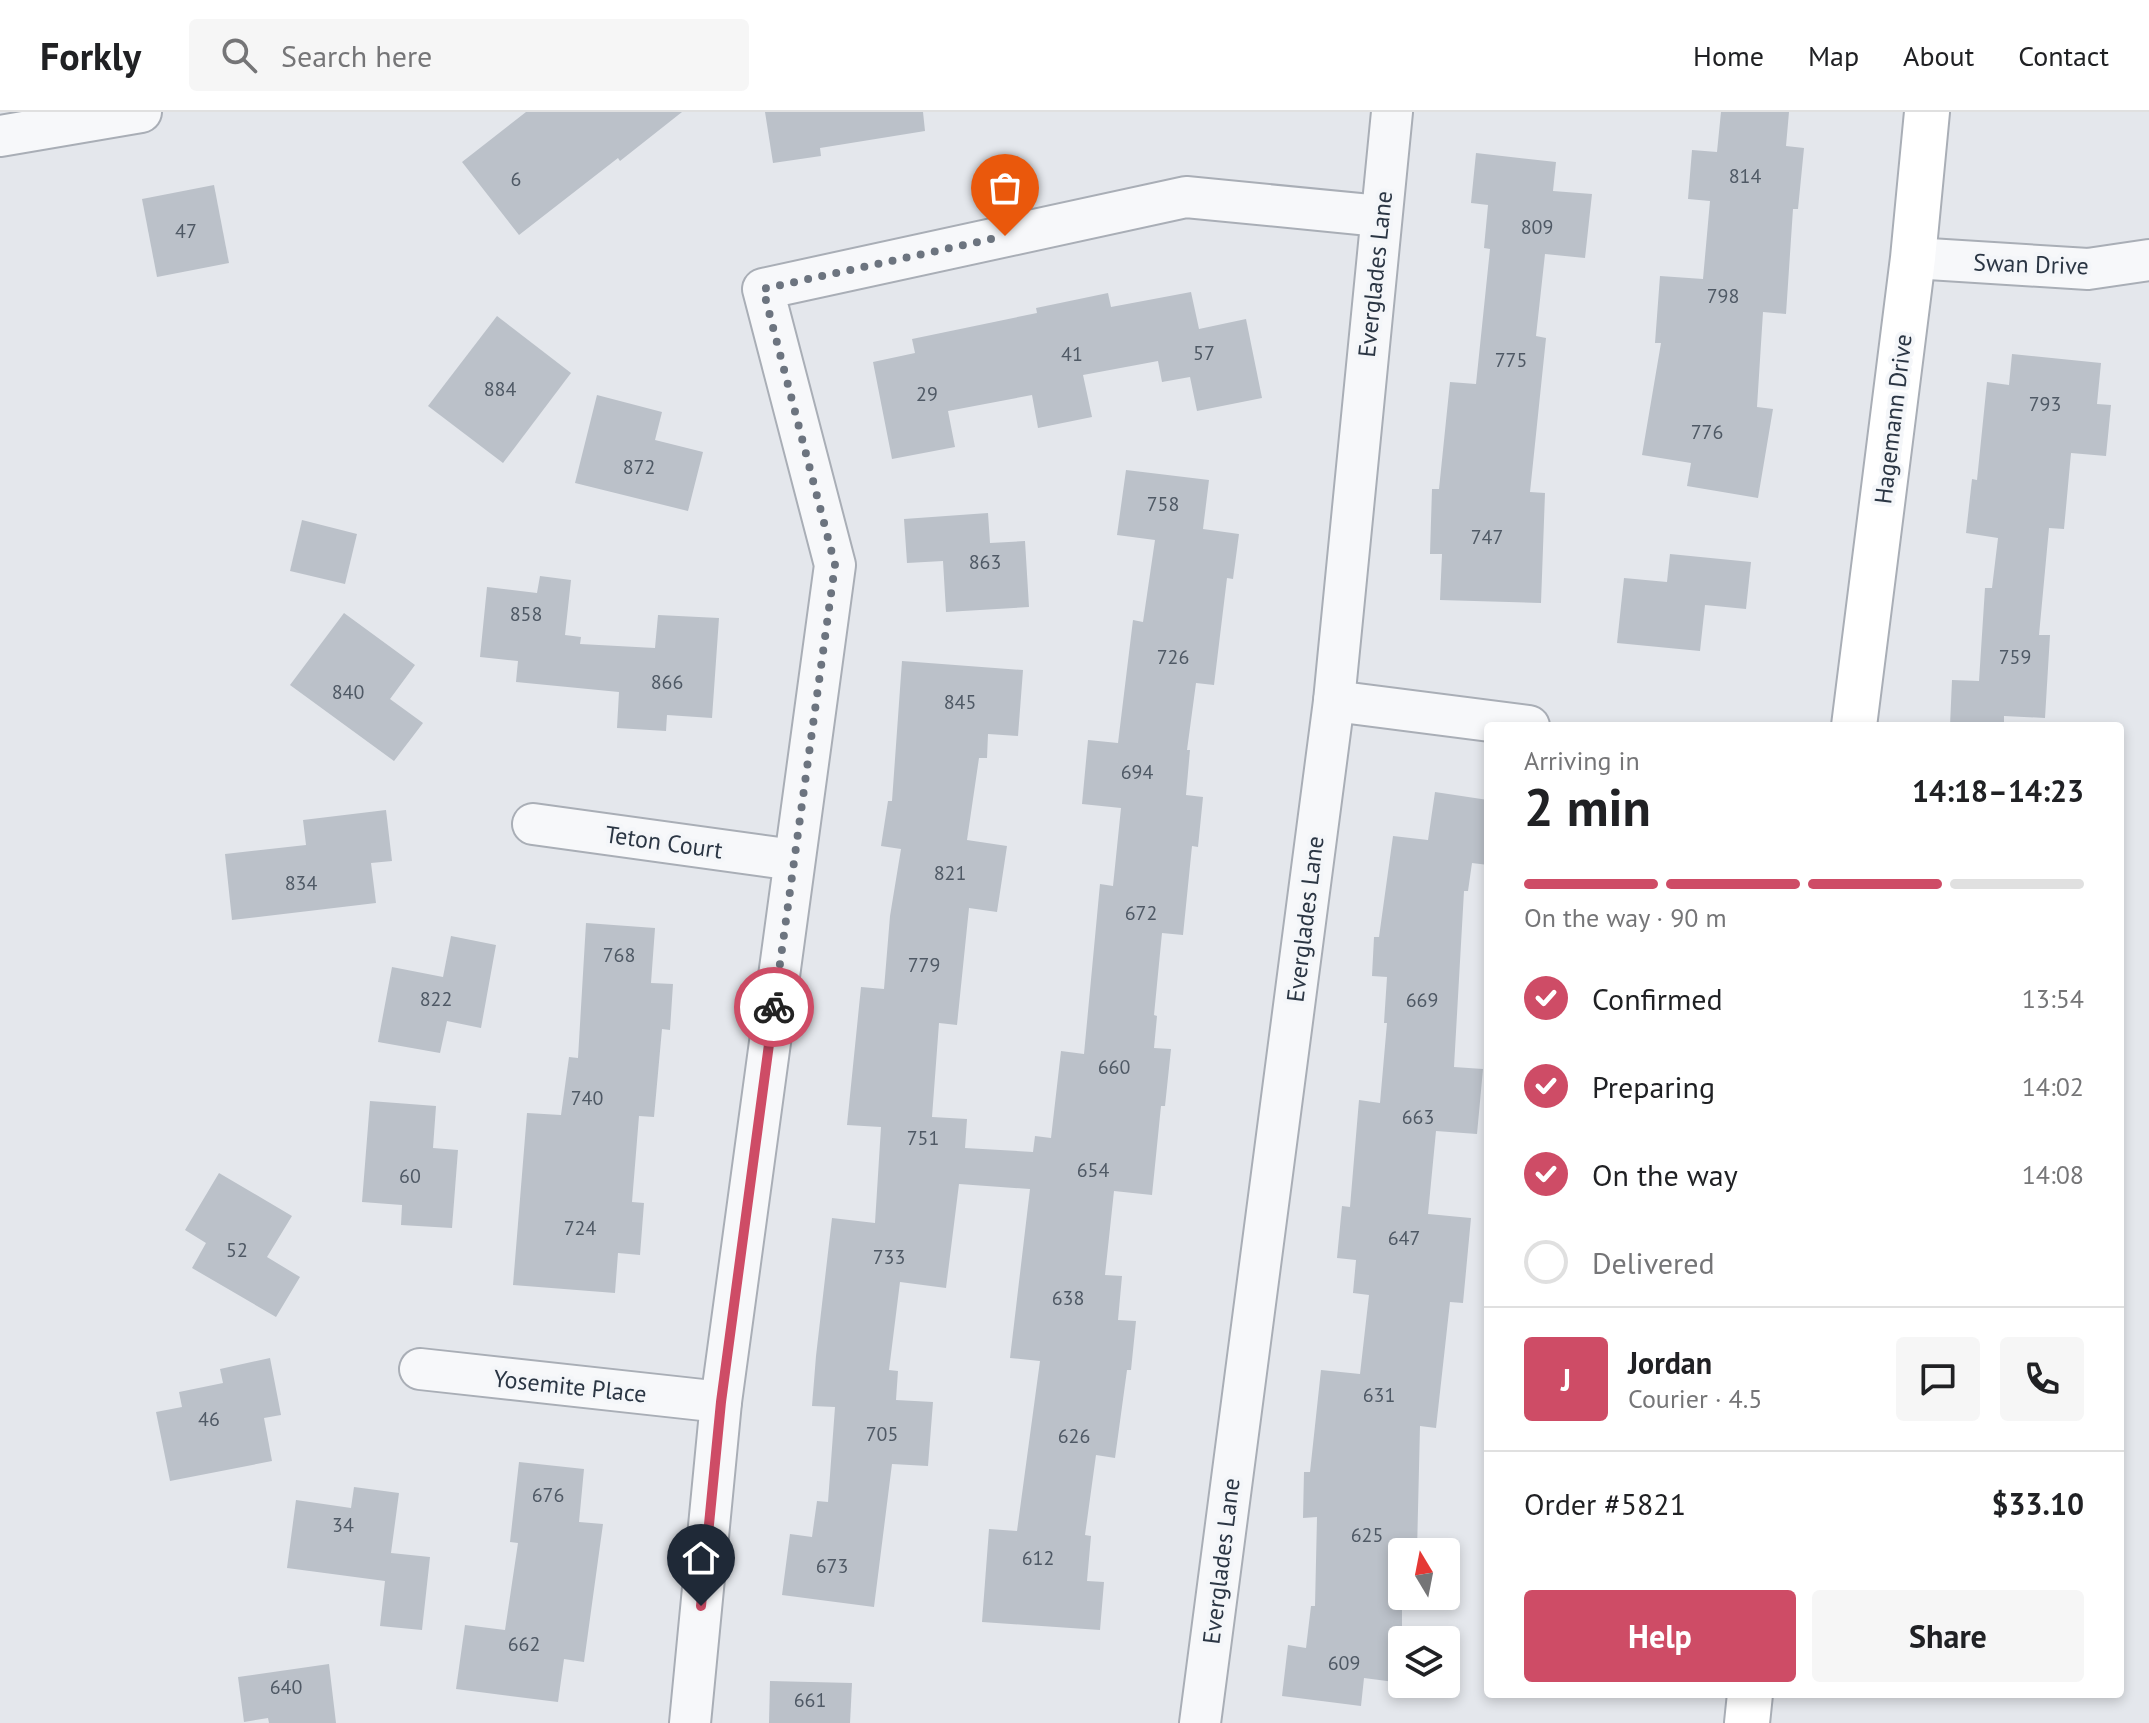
<!DOCTYPE html>
<meta charset="utf-8">
<style>
:root{--surface:#fff;--page:#f6f6f6;--text:#202124;--muted:#757577;--line:#e0e0e0;--accent:#ce4c66}
body{margin:0;font-family:"PT Sans",sans-serif;background:var(--page);color:var(--text);height:100vh;display:flex;flex-direction:column;font-size:30px;white-space:nowrap}
*{box-sizing:border-box;margin:0}
p{font-size:26px;color:var(--muted)}
.icon{flex:none;width:44px;height:44px;fill:none;stroke:currentColor;stroke-width:2;stroke-linecap:round;stroke-linejoin:round}
.map{position:relative;flex:1;overflow:hidden}
.details{position:absolute;left:1484px;top:610px;width:640px;height:976px;display:flex;flex-direction:column;background:var(--surface);border-radius:8px;box-shadow:0 4px 12px #0003}
.details>*{flex:none}
.needle{width:52px;rotate:350deg}
.buttons{position:absolute;left:1388px;top:1426px;display:grid;gap:16px}
.buttons a{display:grid;place-items:center;width:72px;height:72px;border-radius:8px;background:var(--surface);box-shadow:0 4px 12px #0003;font-size:40px}
.pin{position:absolute;display:grid;place-items:center;width:68px;height:68px;color:#fff;margin:-82px -34px;border-radius:50% 50% 50% 0;rotate:-45deg;box-shadow:0 0 8px #0007}
.pin .icon{rotate:45deg}
.courier{position:absolute;display:grid;place-items:center;width:80px;height:80px;margin:-40px;border:6px solid #ce4c66;border-radius:50%;background:#fff;color:#222;box-shadow:0 2px 10px #0007}
.summary em{font-style:normal;font-weight:600}
.summary div{display:flex;flex-direction:column-reverse}
.summary{display:flex;align-items:center;justify-content:space-between;height:136px;padding:0 40px}
h1{font-size:52px;font-weight:600;line-height:60px}
.bar{display:grid;grid-template-columns:repeat(4,1fr);gap:12px 8px;align-content:center;height:96px;padding:0 40px}
.bar i{height:10px;border-radius:6px;background:var(--line)}
.bar .on{background:var(--accent)}
.bar p{grid-column:span 4}
.line{display:flex;align-items:center;gap:20px;padding:0 40px;border-top:2px solid var(--line)}
.line div{flex:1}
.round{display:grid;place-items:center;flex:none;width:84px;height:84px;border-radius:8px;background:var(--page)}
ol{padding:0 40px;list-style:none}
li{display:flex;align-items:center;gap:24px;height:88px}
li p{margin-inline-start:auto}
li .icon{padding:8px;border-radius:50%;background:var(--accent);color:#fff;stroke-width:4}
li:last-child{color:var(--muted)}
li i{width:44px;height:44px;border:4px solid var(--line);border-radius:50%}
.action{display:flex;gap:16px;margin-top:auto;padding:16px 40px}
.action a{flex:1;height:92px;border-radius:8px;background:var(--accent);color:#fff;font-size:32px;font-weight:600;line-height:92px;text-align:center}
.action a+a{background:var(--page);color:var(--text)}
header{display:flex;align-items:center;gap:48px;box-sizing:border-box;height:112px;padding:0 40px;background:var(--surface);border-bottom:2px solid var(--line)}
header strong{font-size:38px}
nav{display:flex;gap:44px;margin-inline-start:auto;font-size:28px}
.search{width:560px;height:72px;background:var(--page);display:flex;align-items:center;gap:20px;box-sizing:border-box;padding:0 28px;border-radius:8px;color:var(--muted);font-size:30px}
.map>svg:first-child{display:block}
.building{fill:#bbc1c9}
.lines{fill:none;stroke-linecap:round;stroke-linejoin:round}
.street-casing{stroke:#a9aeb6;stroke-width:44}
.secondary-casing{stroke:#a9aeb6;stroke-width:48}
.street{stroke:#f7f8fa;stroke-width:40}
.secondary{stroke:#fff;stroke-width:44}
.done{stroke:#6c747f;stroke-width:8;stroke-dasharray:0 14.4}
.route{stroke:#ce4c66;stroke-width:10}
.labels{text-anchor:middle;dominant-baseline:central;stroke-width:8;stroke-linejoin:round;paint-order:stroke}
.number-label{font-size:20px;fill:#4f5965}
.street-label{font-size:24px;fill:#2b3644;stroke:#f4f6f9}
</style>
<header>
<strong>Forkly</strong>
<div class="search"><svg class="icon" aria-label="search" viewBox="0 0 24 24"><circle cx="10" cy="10" r="6"/><path d="M15 15l6 6"/></svg>Search here</div>
<nav><a>Home</a><a>Map</a><a>About</a><a>Contact</a></nav>
</header>
<div class="map">
<svg width="2149" height="1611" viewBox="0 0 2149 1611">
<rect width="100%" height="100%" fill="#e4e7ec"/>
<g class="building">
<polygon points="526,0 682,0 620,49 618,46 519,123 462,50"/>
<polygon points="765,0 923,0 925,19 820,36 821,44 773,51"/>
<polygon points="1721,0 1789,0 1786,34 1804,36 1798,97 1793,97 1786,202 1763,200 1757,295 1773,297 1758,386 1687,374 1691,351 1642,343 1661,231 1655,231 1660,164 1703,167 1710,89 1688,87 1692,38 1717,40"/>
<polygon points="1476,41 1556,50 1553,79 1592,82 1585,146 1545,142 1536,224 1546,226 1530,380 1545,381 1541,491 1440,488 1442,442 1430,442 1432,377 1439,377 1450,270 1476,272 1490,137 1484,136 1488,93 1471,91"/>
<polygon points="214,73 229,151 157,165 142,87"/>
<polygon points="1191,180 1199,217 1246,207 1262,286 1197,299 1190,265 1162,270 1158,249 1083,263 1092,305 1038,316 1032,283 948,299 955,335 892,347 873,250 915,241 912,227 1037,201 1036,196 1108,181 1111,195"/>
<polygon points="497,204 571,261 503,351 428,294"/>
<polygon points="2012,242 2101,251 2097,292 2111,293 2106,344 2071,341 2064,417 2049,416 2039,523 2050,523 2045,606 2004,604 2004,614 1950,614 1952,568 1979,569 1985,476 1992,476 1998,426 1966,421 1972,367 1977,368 1987,270 2009,273"/>
<polygon points="597,283 662,300 655,328 703,340 688,399 575,371"/>
<polygon points="1126,358 1209,368 1203,417 1239,422 1233,467 1227,466 1214,573 1196,571 1187,638 1190,638 1186,683 1203,685 1198,735 1192,734 1183,823 1162,821 1154,903 1157,904 1154,936 1171,937 1165,994 1161,994 1152,1083 1114,1079 1105,1163 1122,1164 1118,1208 1136,1209 1131,1258 1127,1258 1115,1346 1096,1343 1085,1423 1091,1424 1087,1469 1104,1470 1100,1518 982,1510 989,1417 1017,1419 1040,1249 1010,1246 1030,1077 959,1072 946,1176 900,1170 889,1258 898,1259 896,1288 933,1290 928,1354 892,1352 874,1495 782,1483 790,1422 812,1425 817,1389 828,1390 835,1295 812,1294 816,1244 832,1106 875,1111 881,1015 847,1013 861,875 884,877 890,804 901,737 881,734 888,689 892,689 902,549 1023,558 1018,624 988,622 987,646 979,646 967,728 1007,734 997,800 969,796 957,913 939,911 932,1005 967,1007 965,1036 1033,1040 1035,1024 1051,1026 1061,939 1084,942 1100,772 1113,774 1121,696 1082,692 1088,628 1118,631 1133,508 1143,510 1155,428 1117,423"/>
<polygon points="988,401 990,431 1025,429 1029,495 946,500 943,449 907,451 904,407"/>
<polygon points="302,408 357,422 345,472 290,459"/>
<polygon points="1670,442 1751,450 1746,497 1705,493 1700,539 1617,531 1624,466 1667,470"/>
<polygon points="540,464 571,468 565,523 581,525 580,532 655,536 658,503 719,506 712,606 667,603 666,619 617,616 619,580 516,570 518,549 480,545 487,475 537,481"/>
<polygon points="344,501 415,553 390,587 423,611 394,649 290,573"/>
<polygon points="1435,680 1488,688 1488,753 1472,751 1468,779 1464,779 1454,955 1483,957 1477,1022 1436,1019 1428,1102 1471,1106 1463,1191 1450,1190 1436,1316 1420,1314 1417,1440 1402,1440 1402,1571 1364,1566 1361,1594 1282,1584 1288,1533 1306,1536 1311,1494 1315,1494 1317,1405 1303,1406 1304,1360 1310,1360 1321,1258 1360,1262 1369,1183 1353,1181 1356,1148 1337,1146 1342,1094 1350,1095 1359,988 1380,991 1387,911 1384,911 1387,865 1372,864 1374,825 1379,825 1393,724 1428,728"/>
<polygon points="386,698 392,749 371,751 376,791 232,808 225,742 306,733 303,708"/>
<polygon points="586,811 655,816 651,871 673,872 670,918 662,917 654,1005 639,1004 632,1090 644,1091 640,1143 618,1141 615,1181 513,1173 527,1001 561,1003 569,945 578,946"/>
<polygon points="451,824 496,833 481,916 447,909 440,941 378,930 392,855 443,865"/>
<polygon points="370,989 436,994 433,1036 458,1038 452,1116 401,1113 402,1093 362,1090"/>
<polygon points="219,1061 292,1104 267,1145 300,1165 276,1205 192,1156 206,1131 185,1118"/>
<polygon points="270,1246 281,1303 264,1306 272,1349 170,1369 156,1300 182,1295 179,1280 223,1271 220,1257"/>
<polygon points="519,1350 584,1357 579,1410 603,1412 584,1550 564,1547 558,1590 456,1577 465,1513 505,1518 518,1431 510,1430"/>
<polygon points="354,1375 399,1381 391,1441 430,1445 422,1518 380,1514 385,1469 287,1456 296,1388 351,1396"/>
<polygon points="329,1552 336,1611 269,1611 268,1606 244,1610 238,1565"/>
<polygon points="770,1569 852,1571 850,1611 769,1611"/>
</g>
<g class="lines">
<g class="street-casing">
<g id="street">
<polyline points="0,24 141,0"/>
<polyline points="1913,146 2088,157 2149,148"/>
<polyline points="1334,589 1529,614"/>
<polyline points="533,712 794,748"/>
<polyline points="420,1257 721,1290"/>
<polyline points="690,1611 721,1290 835,453 763,177 1186,85 1380,104"/>
<polyline points="1200,1611 1334,589 1392,0"/>
</g>
</g>
<g class="secondary-casing">
<g id="secondary">
<polyline points="1854,614 1913,146 1927,0"/>
<polyline points="1747,1611 1750,1582"/>
</g>
</g>
<use href="#street" class="street"/>
<use href="#secondary" class="secondary"/>
</g>
<g class="lines">
<polyline class="done" points="774,895 835,453 763,177 1005,124"/>
<polyline class="route" points="701,1494 721,1290 774,895"/>
</g>
<g class="labels">
<g class="number-label">
<text x="1745" y="64">814</text>
<text x="516" y="67">6</text>
<text x="1537" y="115">809</text>
<text x="186" y="119">47</text>
<text x="1723" y="184">798</text>
<text x="1204" y="241">57</text>
<text x="1072" y="242">41</text>
<text x="1511" y="248">775</text>
<text x="500" y="277">884</text>
<text x="927" y="282">29</text>
<text x="2045" y="292">793</text>
<text x="1707" y="320">776</text>
<text x="639" y="355">872</text>
<text x="1163" y="392">758</text>
<text x="1487" y="425">747</text>
<text x="985" y="450">863</text>
<text x="526" y="502">858</text>
<text x="1173" y="545">726</text>
<text x="2015" y="545">759</text>
<text x="667" y="570">866</text>
<text x="348" y="580">840</text>
<text x="960" y="590">845</text>
<text x="1137" y="660">694</text>
<text x="950" y="761">821</text>
<text x="301" y="771">834</text>
<text x="1141" y="801">672</text>
<text x="619" y="843">768</text>
<text x="924" y="853">779</text>
<text x="436" y="887">822</text>
<text x="1422" y="888">669</text>
<text x="1114" y="955">660</text>
<text x="587" y="986">740</text>
<text x="1418" y="1005">663</text>
<text x="923" y="1026">751</text>
<text x="1093" y="1058">654</text>
<text x="410" y="1064">60</text>
<text x="580" y="1116">724</text>
<text x="1404" y="1126">647</text>
<text x="237" y="1138">52</text>
<text x="889" y="1145">733</text>
<text x="1068" y="1186">638</text>
<text x="1379" y="1283">631</text>
<text x="209" y="1307">46</text>
<text x="882" y="1322">705</text>
<text x="1074" y="1324">626</text>
<text x="548" y="1383">676</text>
<text x="343" y="1413">34</text>
<text x="1367" y="1423">625</text>
<text x="1038" y="1446">612</text>
<text x="832" y="1454">673</text>
<text x="524" y="1532">662</text>
<text x="1344" y="1551">609</text>
<text x="286" y="1575">640</text>
<text x="810" y="1588">661</text>
</g>
<g class="street-label">
<text transform="translate(2031 152) rotate(2)">Swan Drive</text>
<text transform="translate(1375 162) rotate(-84)">Everglades Lane</text>
<text transform="translate(1893 307) rotate(-83)">Hagemann Drive</text>
<text transform="translate(664 730) rotate(8)">Teton Court</text>
<text transform="translate(1305 807) rotate(-83)">Everglades Lane</text>
<text transform="translate(570 1274) rotate(6)">Yosemite Place</text>
<text transform="translate(1221 1449) rotate(-83)">Everglades Lane</text>
</g>
</g>
</svg>
<div class="buttons">
<a><svg class="needle" viewBox="-14 -14 28 28"><path d="M0-13l5 13h-10z" fill="#e53935"/><path d="M0 13l5-13h-10z" fill="#757577"/></svg></a>
<a><svg class="icon" aria-label="layers" viewBox="0 0 24 24"><path d="M12 4l9 5-9 5-9-5zM3 14l9 5 9-5"/></svg></a>
</div>
<div class="pin" style="left:1005px;top:124px;background:#ea580c"><svg class="icon" aria-label="bag" viewBox="0 0 24 24"><path d="M5 8h14l-1 12H6zM9 8a3 3 0 0 1 6 0"/></svg></div>
<div class="pin" style="left:701px;top:1494px;background:#1f2937"><svg class="icon" aria-label="home" viewBox="0 0 24 24"><path d="M3 11l9-7 9 7M6 9v11h12V9"/></svg></div>
<div class="courier" style="left:774px;top:895px"><svg class="icon" aria-label="bike" viewBox="0 0 24 24"><circle cx="6" cy="16" r="4"/><circle cx="18" cy="16" r="4"/><path d="M6 16l4-8h5l3 8M10 8l3 8H6M13 5h3"/></svg></div>
<section class="details">
<div class="summary"><div><h1>2 min</h1><p>Arriving in</p></div><em>14:18–14:23</em></div>
<div class="bar"><i class="on"></i><i class="on"></i><i class="on"></i><i></i><p>On the way · 90 m</p></div>
<ol>
<li><svg class="icon" aria-label="check" viewBox="0 0 24 24"><path d="M5 12l5 5 9-10"/></svg>Confirmed<p>13:54</p></li>
<li><svg class="icon" aria-label="check" viewBox="0 0 24 24"><path d="M5 12l5 5 9-10"/></svg>Preparing<p>14:02</p></li>
<li><svg class="icon" aria-label="check" viewBox="0 0 24 24"><path d="M5 12l5 5 9-10"/></svg>On the way<p>14:08</p></li>
<li><i></i>Delivered</li>
</ol>
<div class="line" style="height:144px"><b class="round" style="background:var(--accent);color:#fff">J</b><div><b>Jordan</b><p>Courier · 4.5</p></div><a class="round"><svg class="icon" aria-label="chat" viewBox="0 0 24 24"><path d="M4 5h16v11H9l-5 4z"/></svg></a><a class="round"><svg class="icon" aria-label="phone" viewBox="0 0 24 24"><path d="M5 4h4l2 5-3 2q2 4 5 5l2-3 5 2v4C11 20 4 13 5 4z"/></svg></a></div>
<div class="line" style="height:104px"><div>Order #5821</div><b>$33.10</b></div>
<div class="action"><a>Help</a><a>Share</a></div>
</section>
</div>
